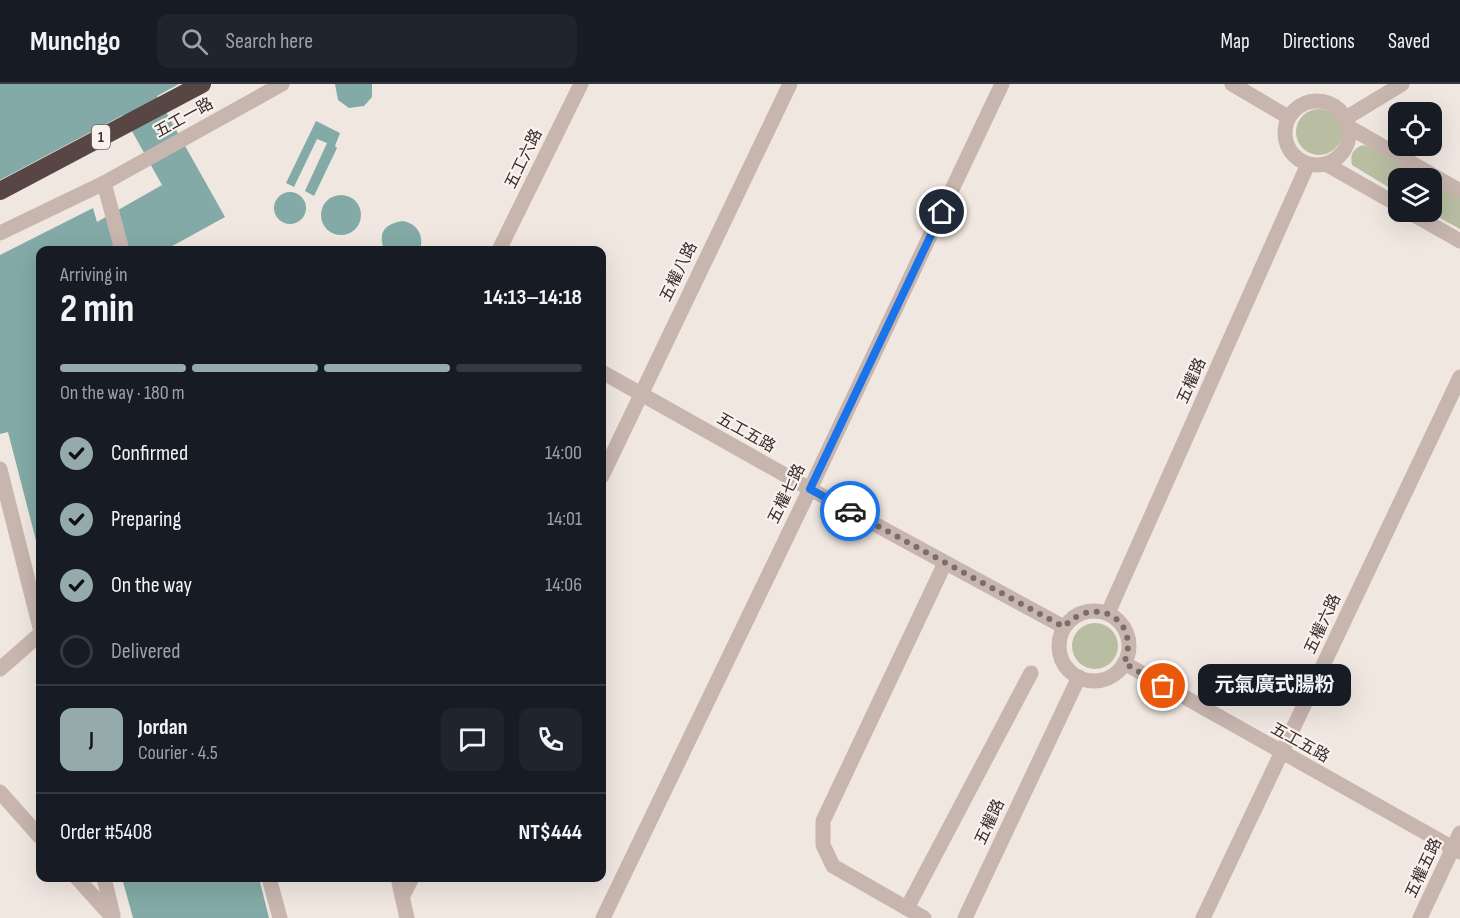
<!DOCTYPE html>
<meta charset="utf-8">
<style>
:root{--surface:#171b24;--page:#20242c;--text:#f1f3f6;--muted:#9ea1a6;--line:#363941;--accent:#95abab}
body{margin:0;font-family:"Sofia Sans Condensed","Noto Sans TC",sans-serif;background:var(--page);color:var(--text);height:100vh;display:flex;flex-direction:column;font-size:22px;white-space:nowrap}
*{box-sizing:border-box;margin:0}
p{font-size:20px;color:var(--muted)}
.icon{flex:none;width:33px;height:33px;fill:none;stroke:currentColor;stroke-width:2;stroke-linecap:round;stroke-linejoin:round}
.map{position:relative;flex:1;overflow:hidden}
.details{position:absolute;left:36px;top:162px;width:570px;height:636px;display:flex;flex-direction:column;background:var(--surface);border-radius:12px;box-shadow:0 6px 24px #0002}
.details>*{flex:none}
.controls{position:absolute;left:1388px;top:18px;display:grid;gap:12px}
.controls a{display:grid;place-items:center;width:54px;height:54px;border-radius:12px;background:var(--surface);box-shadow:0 6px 24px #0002;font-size:30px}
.pin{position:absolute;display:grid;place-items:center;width:51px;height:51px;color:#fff;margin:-26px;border:3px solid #fff;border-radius:50%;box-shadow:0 2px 6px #0007}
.courier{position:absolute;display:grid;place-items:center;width:60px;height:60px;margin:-30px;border:4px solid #1a73e8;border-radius:50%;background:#fff;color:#222;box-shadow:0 2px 8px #0007}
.bubble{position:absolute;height:42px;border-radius:12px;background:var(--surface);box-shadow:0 6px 24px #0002;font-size:20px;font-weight:700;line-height:42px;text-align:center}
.overview em{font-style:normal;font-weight:700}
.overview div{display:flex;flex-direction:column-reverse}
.overview{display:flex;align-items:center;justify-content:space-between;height:102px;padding:0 24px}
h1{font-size:39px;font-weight:700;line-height:45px}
.bar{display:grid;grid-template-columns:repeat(4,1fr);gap:9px 6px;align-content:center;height:72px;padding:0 24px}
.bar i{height:8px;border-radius:4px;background:var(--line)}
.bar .current{background:var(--accent)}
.bar p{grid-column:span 4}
.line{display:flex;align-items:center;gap:15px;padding:0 24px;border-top:2px solid var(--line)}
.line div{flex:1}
.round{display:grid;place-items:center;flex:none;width:63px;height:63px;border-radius:12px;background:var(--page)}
ol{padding:0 24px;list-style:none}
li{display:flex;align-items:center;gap:18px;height:66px}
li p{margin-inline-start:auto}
li .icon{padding:6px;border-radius:50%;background:var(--accent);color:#111;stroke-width:4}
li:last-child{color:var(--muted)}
li i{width:33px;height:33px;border:3px solid var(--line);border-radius:50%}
header{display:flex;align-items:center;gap:36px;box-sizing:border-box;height:84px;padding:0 30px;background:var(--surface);border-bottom:2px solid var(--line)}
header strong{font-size:28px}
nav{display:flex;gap:33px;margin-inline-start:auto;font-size:21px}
.search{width:420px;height:54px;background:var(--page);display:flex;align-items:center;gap:15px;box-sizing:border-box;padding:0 21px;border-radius:12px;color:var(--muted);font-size:22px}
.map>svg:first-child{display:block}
.green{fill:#b9bea2}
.water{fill:#83aaa6}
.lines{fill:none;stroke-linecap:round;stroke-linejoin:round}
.minor{stroke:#c7b5ae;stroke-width:15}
.highway{stroke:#574643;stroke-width:18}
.done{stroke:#786e6b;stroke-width:6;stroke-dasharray:0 10.8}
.route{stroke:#1a73e8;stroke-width:8}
.labels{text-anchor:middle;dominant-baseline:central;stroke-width:4.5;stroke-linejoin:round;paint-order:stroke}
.shield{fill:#f8f1ed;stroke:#716865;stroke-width:1.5}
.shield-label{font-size:15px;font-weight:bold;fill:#372d2b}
.street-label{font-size:16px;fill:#372d2b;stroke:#f8f1ed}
</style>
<header>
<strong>Munchgo</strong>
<div class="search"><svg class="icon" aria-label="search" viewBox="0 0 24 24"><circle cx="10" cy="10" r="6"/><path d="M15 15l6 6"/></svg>Search here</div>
<nav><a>Map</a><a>Directions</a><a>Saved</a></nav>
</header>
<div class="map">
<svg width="1460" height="834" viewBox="0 0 1460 834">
<rect width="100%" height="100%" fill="#f0e7e1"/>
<g class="green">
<circle cx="1319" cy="48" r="23"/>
<path d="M1363,61L1367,62L1425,94H1398V109L1352,81C1350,71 1352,65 1363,61Z"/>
<polygon points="1431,98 1460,114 1460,145 1429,128 1431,128"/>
<circle cx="1095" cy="562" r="23"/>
</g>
<g class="water">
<polygon points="0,0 179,0 157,12 225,133 165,166 40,166 40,472 8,348 0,350 0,171 93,124 97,138 162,101 123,31 0,96"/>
<polygon points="335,0 372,0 372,13 364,22 349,24 338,16"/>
<polygon points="316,37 340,49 335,62 337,64 314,112 305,107 327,59 317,55 294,103 286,99"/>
<circle cx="290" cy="124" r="16"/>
<circle cx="341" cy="131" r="20"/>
<path d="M403,137C418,140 424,152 420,166H384C378,148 384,140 403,137Z"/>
<polygon points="122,794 259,794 269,834 133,834"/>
</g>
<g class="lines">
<g class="minor">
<polyline points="1232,0 1288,33"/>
<circle cx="1317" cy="49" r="32"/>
<polyline points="1346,34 1402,0"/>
<polyline points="1349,43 1460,107"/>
<polyline points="1326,80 1398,121"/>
<polyline points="104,99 122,166"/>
<polyline points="1409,128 1460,157"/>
<polyline points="0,149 104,99 282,0"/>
<polyline points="499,166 581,0"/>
<polyline points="602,288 810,405 1064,543"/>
<polyline points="0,385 40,544"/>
<polyline points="602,392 790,0"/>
<circle cx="1094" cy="562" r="35"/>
<polyline points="1108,529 1308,80"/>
<polyline points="1124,579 1460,768"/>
<polyline points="0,585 40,550"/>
<polyline points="0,708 40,753"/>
<polyline points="77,794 113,834"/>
<polyline points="104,794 113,831"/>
<polyline points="269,794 280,834"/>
<polyline points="398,794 407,834"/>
<polyline points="402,813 412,794"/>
<polyline points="907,824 1031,589"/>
<polyline points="603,834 810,405 1002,0"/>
<polyline points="924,834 833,782 823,761 823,737 945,479"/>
<polyline points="965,834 1079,593"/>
<polyline points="1203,834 1460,293"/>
<polyline points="1420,834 1460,749"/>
</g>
<polyline class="highway" points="0,107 202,0"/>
</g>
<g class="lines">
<path class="done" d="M850,427L1064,543C1094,509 1142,536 1124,579L1163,602"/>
<polyline class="route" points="850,427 810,405 942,128"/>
</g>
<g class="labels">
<rect class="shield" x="92" y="41" width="18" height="24" rx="4.5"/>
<g class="shield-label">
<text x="101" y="53">1</text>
</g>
<g class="street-label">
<text transform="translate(184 34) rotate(-29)">五工一路</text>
<text transform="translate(524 75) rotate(-64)">五工六路</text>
<text transform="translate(679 188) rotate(-64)">五權八路</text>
<text transform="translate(1192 297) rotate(-66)">五權路</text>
<text transform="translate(746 349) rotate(29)">五工五路</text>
<text transform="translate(787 410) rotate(-64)">五權七路</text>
<text transform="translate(1323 540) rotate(-65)">五權六路</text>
<text transform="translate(1300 659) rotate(29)">五工五路</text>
<text transform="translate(990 738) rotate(-65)">五權路</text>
<text transform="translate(1424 784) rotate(-65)">五權五路</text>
</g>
</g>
</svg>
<div class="controls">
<a><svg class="icon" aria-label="locate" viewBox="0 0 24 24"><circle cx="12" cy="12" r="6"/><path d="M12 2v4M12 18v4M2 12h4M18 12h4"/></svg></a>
<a><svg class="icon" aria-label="layers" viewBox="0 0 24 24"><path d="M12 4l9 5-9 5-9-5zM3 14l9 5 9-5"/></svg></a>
</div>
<div class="pin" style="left:1163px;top:602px;background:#ea580c"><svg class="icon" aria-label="bag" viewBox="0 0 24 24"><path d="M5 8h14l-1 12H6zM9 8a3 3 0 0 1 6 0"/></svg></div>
<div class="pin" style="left:942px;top:128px;background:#1f2937"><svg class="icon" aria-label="home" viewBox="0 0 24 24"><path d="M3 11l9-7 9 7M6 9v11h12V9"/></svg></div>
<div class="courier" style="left:850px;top:427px"><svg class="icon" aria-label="car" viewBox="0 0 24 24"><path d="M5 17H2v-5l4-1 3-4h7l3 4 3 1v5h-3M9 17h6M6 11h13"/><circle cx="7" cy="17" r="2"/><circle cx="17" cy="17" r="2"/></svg></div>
<div class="bubble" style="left:1198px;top:580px;width:153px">元氣廣式腸粉</div>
<section class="details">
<div class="overview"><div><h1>2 min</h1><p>Arriving in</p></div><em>14:13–14:18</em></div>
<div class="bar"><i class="current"></i><i class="current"></i><i class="current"></i><i></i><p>On the way · 180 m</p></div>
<ol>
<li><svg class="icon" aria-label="check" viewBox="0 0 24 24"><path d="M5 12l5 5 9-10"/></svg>Confirmed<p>14:00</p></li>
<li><svg class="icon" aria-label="check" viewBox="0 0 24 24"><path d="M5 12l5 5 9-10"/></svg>Preparing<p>14:01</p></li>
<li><svg class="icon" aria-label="check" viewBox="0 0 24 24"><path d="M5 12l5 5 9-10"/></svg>On the way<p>14:06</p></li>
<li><i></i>Delivered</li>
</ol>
<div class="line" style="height:108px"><b class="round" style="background:var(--accent);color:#111">J</b><div><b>Jordan</b><p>Courier · 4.5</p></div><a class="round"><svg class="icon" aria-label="chat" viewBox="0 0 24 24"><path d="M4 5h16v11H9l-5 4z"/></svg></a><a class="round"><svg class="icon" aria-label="phone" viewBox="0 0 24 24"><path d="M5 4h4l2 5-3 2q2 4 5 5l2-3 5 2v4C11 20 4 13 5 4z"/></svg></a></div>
<div class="line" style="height:78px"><div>Order #5408</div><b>NT$444</b></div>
</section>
</div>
